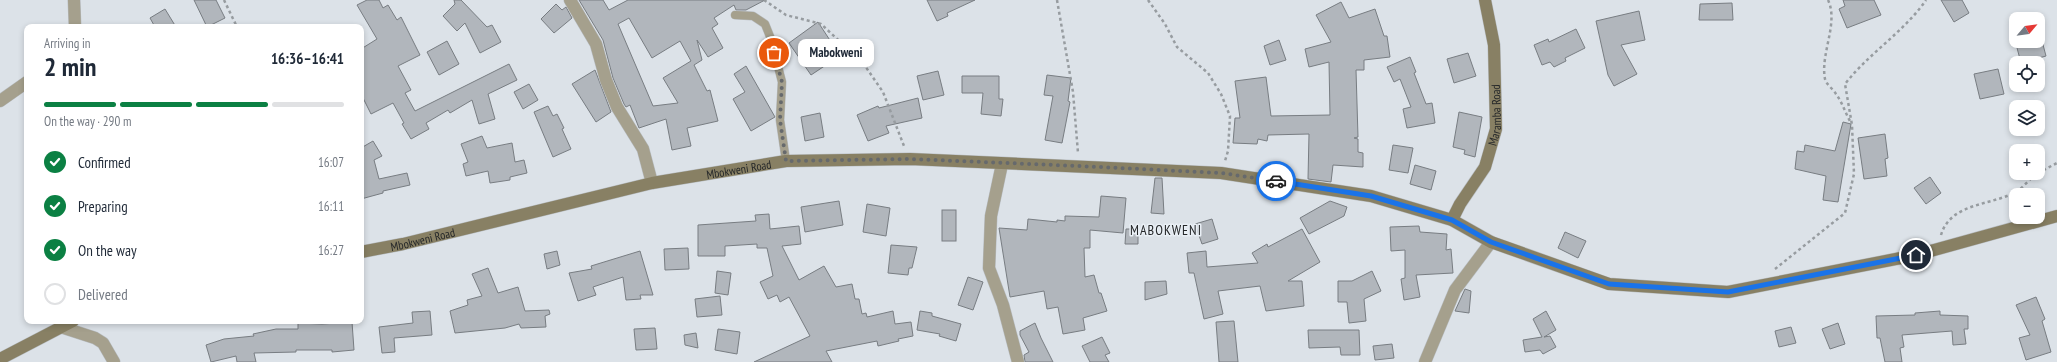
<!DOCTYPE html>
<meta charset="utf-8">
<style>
:root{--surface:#fff;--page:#f2f2f3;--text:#1f2937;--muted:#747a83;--line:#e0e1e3;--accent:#0b8043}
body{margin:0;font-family:"PT Sans Narrow",sans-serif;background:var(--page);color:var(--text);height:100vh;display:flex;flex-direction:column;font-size:15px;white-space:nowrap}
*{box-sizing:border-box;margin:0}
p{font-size:13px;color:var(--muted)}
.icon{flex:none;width:22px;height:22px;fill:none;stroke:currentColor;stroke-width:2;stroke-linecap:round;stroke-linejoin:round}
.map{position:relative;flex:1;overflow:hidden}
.drawer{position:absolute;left:24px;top:24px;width:340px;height:300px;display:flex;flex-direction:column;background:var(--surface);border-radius:8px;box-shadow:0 2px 6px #0003}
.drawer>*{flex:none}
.needle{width:26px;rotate:61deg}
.buttons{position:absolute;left:2009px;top:12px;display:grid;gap:8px}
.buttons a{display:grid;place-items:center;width:36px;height:36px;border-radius:8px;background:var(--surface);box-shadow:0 2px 6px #0003;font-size:20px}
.pin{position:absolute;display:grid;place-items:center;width:34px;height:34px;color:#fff;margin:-17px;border:2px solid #fff;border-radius:50%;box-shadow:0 1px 4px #0007}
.courier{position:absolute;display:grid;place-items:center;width:40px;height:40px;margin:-20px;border:3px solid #1a73e8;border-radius:50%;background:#fff;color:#222;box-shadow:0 1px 5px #0007}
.bubble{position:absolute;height:28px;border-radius:8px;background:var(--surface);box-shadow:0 2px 6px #0003;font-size:13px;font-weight:700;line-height:28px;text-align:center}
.headline em{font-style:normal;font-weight:700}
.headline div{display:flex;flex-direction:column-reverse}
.headline{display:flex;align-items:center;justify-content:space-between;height:68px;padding:0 20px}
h1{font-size:26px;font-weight:700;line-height:30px}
.bar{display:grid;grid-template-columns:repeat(4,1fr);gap:6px 4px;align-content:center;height:48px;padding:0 20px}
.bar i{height:5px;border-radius:3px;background:var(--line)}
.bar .current{background:var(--accent)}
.bar p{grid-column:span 4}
ol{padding:0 20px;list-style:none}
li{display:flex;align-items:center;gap:12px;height:44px}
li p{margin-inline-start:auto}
li .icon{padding:4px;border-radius:50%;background:var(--accent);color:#fff;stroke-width:4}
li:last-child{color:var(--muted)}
li i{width:22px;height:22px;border:2px solid var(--line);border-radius:50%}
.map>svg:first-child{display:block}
.building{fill:#b1b6bc;stroke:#787d82;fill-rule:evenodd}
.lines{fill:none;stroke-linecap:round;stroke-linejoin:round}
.lane-casing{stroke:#b8bdc2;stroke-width:9}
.street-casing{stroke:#b8bdc2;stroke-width:13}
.secondary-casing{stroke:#b8bdc2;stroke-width:13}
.path{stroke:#979ca0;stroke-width:2.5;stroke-dasharray:3 3;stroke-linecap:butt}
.lane{stroke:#a5a08d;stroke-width:8}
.street{stroke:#a5a08d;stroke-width:12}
.secondary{stroke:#888064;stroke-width:12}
.done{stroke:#66696c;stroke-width:4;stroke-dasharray:0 7.2}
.route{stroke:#1a73e8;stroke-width:5}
.labels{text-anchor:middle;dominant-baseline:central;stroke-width:3;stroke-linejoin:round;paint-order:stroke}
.street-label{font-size:12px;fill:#26282a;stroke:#e9eff5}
.quarter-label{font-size:14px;letter-spacing:1px;fill:#26282a;stroke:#e9eff5}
</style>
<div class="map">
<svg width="2057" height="362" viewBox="0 0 2057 362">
<rect width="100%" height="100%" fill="#dce2e8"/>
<g class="building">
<polygon points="194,0 216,0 225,18 207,27"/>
<polygon points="367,0 379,0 383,8 388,5 397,20 401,17 420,55 398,66 411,90 405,93 415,111 509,64 517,80 488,94 495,119 479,124 472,100 450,113 448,110 426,123 429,129 411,139 402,124 404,123 393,103 371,114 361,94 361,49 377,39 357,5"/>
<polygon points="454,0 461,0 487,27 492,25 501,42 480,53 465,23 457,31 443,16 455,4"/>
<path d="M579,0H603L609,10L628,0H765L746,10H736L734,5L714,18L718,24L712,28L723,48L708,57L697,40L702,60L694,65L707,91L710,90L718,121L687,128L691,146L672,150L666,119L639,128L630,105L626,107L624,104L613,78L603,40ZM629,18L652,58L680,41L691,61L663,78L678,103L653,106L618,24Z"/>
<polygon points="927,0 975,0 947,13 948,16 937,21"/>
<polygon points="1843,0 1874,0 1881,15 1847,28 1839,9 1845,6"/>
<polygon points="1941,0 1962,0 1969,13 1954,22"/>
<polygon points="1341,2 1349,18 1375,9 1384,36 1387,36 1390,57 1364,60 1364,70 1356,70 1358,137 1354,138 1358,139 1358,152 1363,153 1363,167 1333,165 1331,182 1308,179 1309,134 1268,135 1267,141 1258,139 1257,144 1233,143 1235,118 1240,118 1235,81 1266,77 1271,116 1330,115 1329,62 1309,67 1305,49 1331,42 1316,15"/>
<polygon points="1732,3 1733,20 1699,20 1700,4"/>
<polygon points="556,4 562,10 566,7 572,18 554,33 541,19"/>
<polygon points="165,9 176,27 155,27 150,18"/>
<polygon points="1639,11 1645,40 1621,45 1637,74 1614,86 1608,75 1596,21"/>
<polygon points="818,22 837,51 823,61 826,65 811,75 789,43"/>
<polygon points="1576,29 1585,48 1565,58 1566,61 1554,67 1550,62 1542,65 1534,45 1548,39 1549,42"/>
<polygon points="1279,40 1286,60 1270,65 1264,46"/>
<polygon points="447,41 459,64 439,75 427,52"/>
<polygon points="2025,41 2042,41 2046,56 2021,63 2016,44"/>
<polygon points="1468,53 1476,76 1454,83 1447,59"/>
<polygon points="1410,57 1416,72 1414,73 1426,104 1432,103 1435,123 1407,128 1403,109 1411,107 1400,79 1394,82 1387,67"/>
<polygon points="746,66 775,117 751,131 733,99 745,92 734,74"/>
<polygon points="1998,69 2004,94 1980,99 1974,74"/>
<polygon points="595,70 611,112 596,122 572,84"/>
<polygon points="938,71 944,95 923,100 917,76"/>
<polygon points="1047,75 1071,78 1068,101 1070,102 1062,143 1045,140 1053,96 1044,95"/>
<polygon points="962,76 999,76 999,99 1003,99 1001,116 981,114 983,93 962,93"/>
<polygon points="529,84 538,100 523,109 514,92"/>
<polygon points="918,98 922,118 886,126 889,133 868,141 857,115 878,106 879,108"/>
<polygon points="548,106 553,116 557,114 564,128 562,129 571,149 553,157 534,112"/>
<polygon points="1459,112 1482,117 1475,157 1464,154 1465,150 1453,147"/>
<polygon points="820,113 824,137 805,141 801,117"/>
<polygon points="1843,122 1851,124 1838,202 1823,200 1826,176 1795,169 1797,151 1804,152 1805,145 1835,151"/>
<polygon points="1885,134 1888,158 1885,159 1887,176 1864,179 1858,138"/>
<polygon points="482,136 487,148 512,143 515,162 524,160 527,173 510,177 510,180 490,183 488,171 466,176 463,164 468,162 461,144"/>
<polygon points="373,141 382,156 374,160 379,179 407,173 410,185 383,191 383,193 361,199 361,148"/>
<polygon points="1393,145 1413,148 1408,173 1389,170"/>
<polygon points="1415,165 1436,171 1431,190 1410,184"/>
<polygon points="1930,177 1941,193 1926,204 1914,188"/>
<polygon points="1155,178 1162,178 1164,214 1151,213"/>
<polygon points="1101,196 1126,198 1123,233 1090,230 1090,248 1084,248 1085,277 1094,275 1099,293 1101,293 1107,311 1083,318 1085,330 1063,334 1058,307 1047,309 1044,291 1010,297 999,228 1027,230 1028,219 1057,222 1057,220 1065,221 1065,216 1099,217"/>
<polygon points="839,201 843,225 805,232 801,207"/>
<polygon points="1330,201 1347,207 1344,216 1309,234 1300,218"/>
<polygon points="867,204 890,208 886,236 863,232"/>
<rect x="942" y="210" width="14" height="31"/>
<polygon points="769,214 770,229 799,226 801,244 782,246 799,280 824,266 836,287 852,284 855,299 859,299 862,314 866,313 867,317 893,311 895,324 911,322 913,336 898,339 899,341 878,346 877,341 826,351 832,362 754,362 810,336 789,297 780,302 777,295 768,299 760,282 773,276 767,248 757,248 757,244 725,246 725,256 698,256 698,225 756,221 755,215"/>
<polygon points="1212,219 1218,239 1202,244 1195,224"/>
<polygon points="1419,226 1420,232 1447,234 1446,250 1451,249 1453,273 1416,275 1420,297 1404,300 1401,279 1405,278 1405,250 1391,251 1390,227"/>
<polygon points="1126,229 1138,229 1138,244 1125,244"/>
<polygon points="1302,229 1320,262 1288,281 1302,281 1304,306 1266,311 1260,286 1218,291 1223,314 1204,319 1194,273 1189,273 1187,253 1206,251 1207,267 1258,263 1252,253 1267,244 1268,247"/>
<polygon points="1565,232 1586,241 1578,258 1558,248"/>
<polygon points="891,245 917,247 912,268 909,268 908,275 888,273"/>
<polygon points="688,248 689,269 665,270 664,249"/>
<polygon points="557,251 560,265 547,269 544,254"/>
<polygon points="640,251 653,295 640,295 641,299 626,300 623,277 593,287 596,295 578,301 569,273 592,269 591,266"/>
<polygon points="488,268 498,293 518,287 525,311 549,310 550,314 545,316 546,327 521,328 519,324 505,328 455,333 450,311 468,305 467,300 482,296 472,274"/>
<polygon points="717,271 731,273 728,295 715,293"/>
<polygon points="1372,271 1381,291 1364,299 1366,321 1349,323 1347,302 1338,302 1338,281 1352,281"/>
<polygon points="968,277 983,282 973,310 958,305"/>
<polygon points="1166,281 1167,294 1145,300 1145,282"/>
<polygon points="1465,289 1471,291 1469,313 1455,311"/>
<polygon points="720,296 722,315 697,317 695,299"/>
<polygon points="2036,297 2045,319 2042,321 2051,352 2026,360 2019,338 2030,335 2016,305"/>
<polygon points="430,311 432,335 394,338 395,352 382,353 379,327 413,323 412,312"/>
<polygon points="920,311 932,313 932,316 961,324 956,341 939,336 940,334 917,330"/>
<polygon points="1546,311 1556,330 1544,337 1550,336 1556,347 1543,354 1540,350 1525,352 1523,340 1542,337 1533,319"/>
<polygon points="1940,311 1940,315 1968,316 1968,329 1964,329 1966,344 1953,345 1952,331 1902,335 1904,347 1900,348 1902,362 1885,362 1880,338 1877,338 1876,316 1915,315 1915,313"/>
<polygon points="1234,321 1238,362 1219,362 1216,322"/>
<polygon points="352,322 354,350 332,352 332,350 296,350 296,352 254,353 256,362 237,362 236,356 211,362 206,345 224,339 254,336 253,334 276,329 298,329 298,323 322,324"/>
<polygon points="1035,323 1041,338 1053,362 1025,362 1024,355 1029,352 1020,335 1020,331"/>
<polygon points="1838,323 1845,344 1830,349 1822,329"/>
<polygon points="1791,327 1796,343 1779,347 1775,331"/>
<polygon points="655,328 657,349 636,350 634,329"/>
<polygon points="718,329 740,332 737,354 715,350"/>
<polygon points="1308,330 1359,330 1360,355 1341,355 1340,347 1309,348"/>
<polygon points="696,333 698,348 685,345 684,335"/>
<polygon points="1102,337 1110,353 1105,355 1109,362 1090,362 1082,346"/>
<polygon points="1392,344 1394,358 1375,360 1373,346"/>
</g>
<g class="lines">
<g class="lane-casing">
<polyline id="lane" points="735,15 753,16 765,24 771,39 782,82 780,120 786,161"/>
</g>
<g class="street-casing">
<g id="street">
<polyline points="74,0 75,27"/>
<polyline points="570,0 596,44 606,80 617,107 643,149 652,183"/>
<polyline points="0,101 27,82"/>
<polyline points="1002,164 991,216 989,268 1003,305 1018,362"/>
<polyline points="61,327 95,338 103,343 114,362"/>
<polyline points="1425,362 1455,290 1491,242"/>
</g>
</g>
<g class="secondary-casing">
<g id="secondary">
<path id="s1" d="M1452,220L1460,204L1485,167L1496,129L1494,45L1485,0"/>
<path id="s2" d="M361,252L403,244L652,183L786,161L910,159L1221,173L1371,196L1452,220L1491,242L1609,284L1728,292L1916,255L2057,216"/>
<polyline points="0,359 73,321"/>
</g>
</g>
<g class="path">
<polyline points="224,0 237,27"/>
<polyline points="764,0 786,15 821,24 863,63 883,92 904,146"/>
<polyline points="1057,0 1073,92 1078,153"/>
<polyline points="1148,0 1165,24 1177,47 1208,73 1221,94 1230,116 1228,151 1225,161"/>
<path d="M1828,0C1839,23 1820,54 1825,79C1826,84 1833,89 1836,94C1842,102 1845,112 1850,121"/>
<polyline points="2038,173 2057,163"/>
<path d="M1941,235C1951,201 1995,206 2019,190C2025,185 2031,178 2037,173"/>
<path d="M1775,269L1845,213L1854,174L1852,125L1845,84C1869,53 1904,32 1926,0"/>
</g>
<use href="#lane" class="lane"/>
<use href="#street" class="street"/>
<use href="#secondary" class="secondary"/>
</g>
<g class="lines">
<polyline class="done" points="774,53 782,82 780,120 786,161 910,159 1079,166 1221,173 1276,181"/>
<polyline class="route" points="1276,181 1371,196 1452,220 1491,242 1609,284 1728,292 1916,255"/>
</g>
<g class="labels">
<g class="street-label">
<text stroke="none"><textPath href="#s1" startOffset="116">Maramba Road</textPath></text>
<text stroke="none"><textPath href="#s2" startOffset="387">Mbokweni Road</textPath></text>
<text stroke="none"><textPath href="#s2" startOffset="63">Mbokweni Road</textPath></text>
</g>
<g class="quarter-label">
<text x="1166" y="230">MABOKWENI</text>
</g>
</g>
</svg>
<div class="buttons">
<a><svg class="needle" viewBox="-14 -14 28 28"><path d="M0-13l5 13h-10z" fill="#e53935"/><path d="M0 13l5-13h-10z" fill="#747a83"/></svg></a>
<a><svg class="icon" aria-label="locate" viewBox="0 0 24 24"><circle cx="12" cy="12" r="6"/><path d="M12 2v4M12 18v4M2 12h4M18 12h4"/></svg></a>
<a><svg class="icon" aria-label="layers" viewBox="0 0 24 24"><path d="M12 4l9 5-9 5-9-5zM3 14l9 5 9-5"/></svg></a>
<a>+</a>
<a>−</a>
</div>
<div class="pin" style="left:774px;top:53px;background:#ea580c"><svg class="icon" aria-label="bag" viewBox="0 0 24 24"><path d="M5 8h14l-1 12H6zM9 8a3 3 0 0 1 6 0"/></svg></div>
<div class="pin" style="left:1916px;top:255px;background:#1f2937"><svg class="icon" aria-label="home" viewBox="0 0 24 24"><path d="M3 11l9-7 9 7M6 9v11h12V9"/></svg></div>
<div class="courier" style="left:1276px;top:181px"><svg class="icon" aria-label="car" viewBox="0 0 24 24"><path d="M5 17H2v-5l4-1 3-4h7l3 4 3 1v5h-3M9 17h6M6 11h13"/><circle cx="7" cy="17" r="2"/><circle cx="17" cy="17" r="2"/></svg></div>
<div class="bubble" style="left:798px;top:39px;width:76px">Mabokweni</div>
<section class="drawer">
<div class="headline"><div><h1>2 min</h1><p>Arriving in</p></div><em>16:36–16:41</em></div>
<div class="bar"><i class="current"></i><i class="current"></i><i class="current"></i><i></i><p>On the way · 290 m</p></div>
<ol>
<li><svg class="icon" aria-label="check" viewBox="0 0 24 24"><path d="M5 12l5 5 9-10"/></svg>Confirmed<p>16:07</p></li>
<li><svg class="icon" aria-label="check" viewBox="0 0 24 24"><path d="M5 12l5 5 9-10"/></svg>Preparing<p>16:11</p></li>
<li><svg class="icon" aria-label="check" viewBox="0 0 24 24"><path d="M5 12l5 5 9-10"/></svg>On the way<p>16:27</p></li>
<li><i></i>Delivered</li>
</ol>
</section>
</div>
